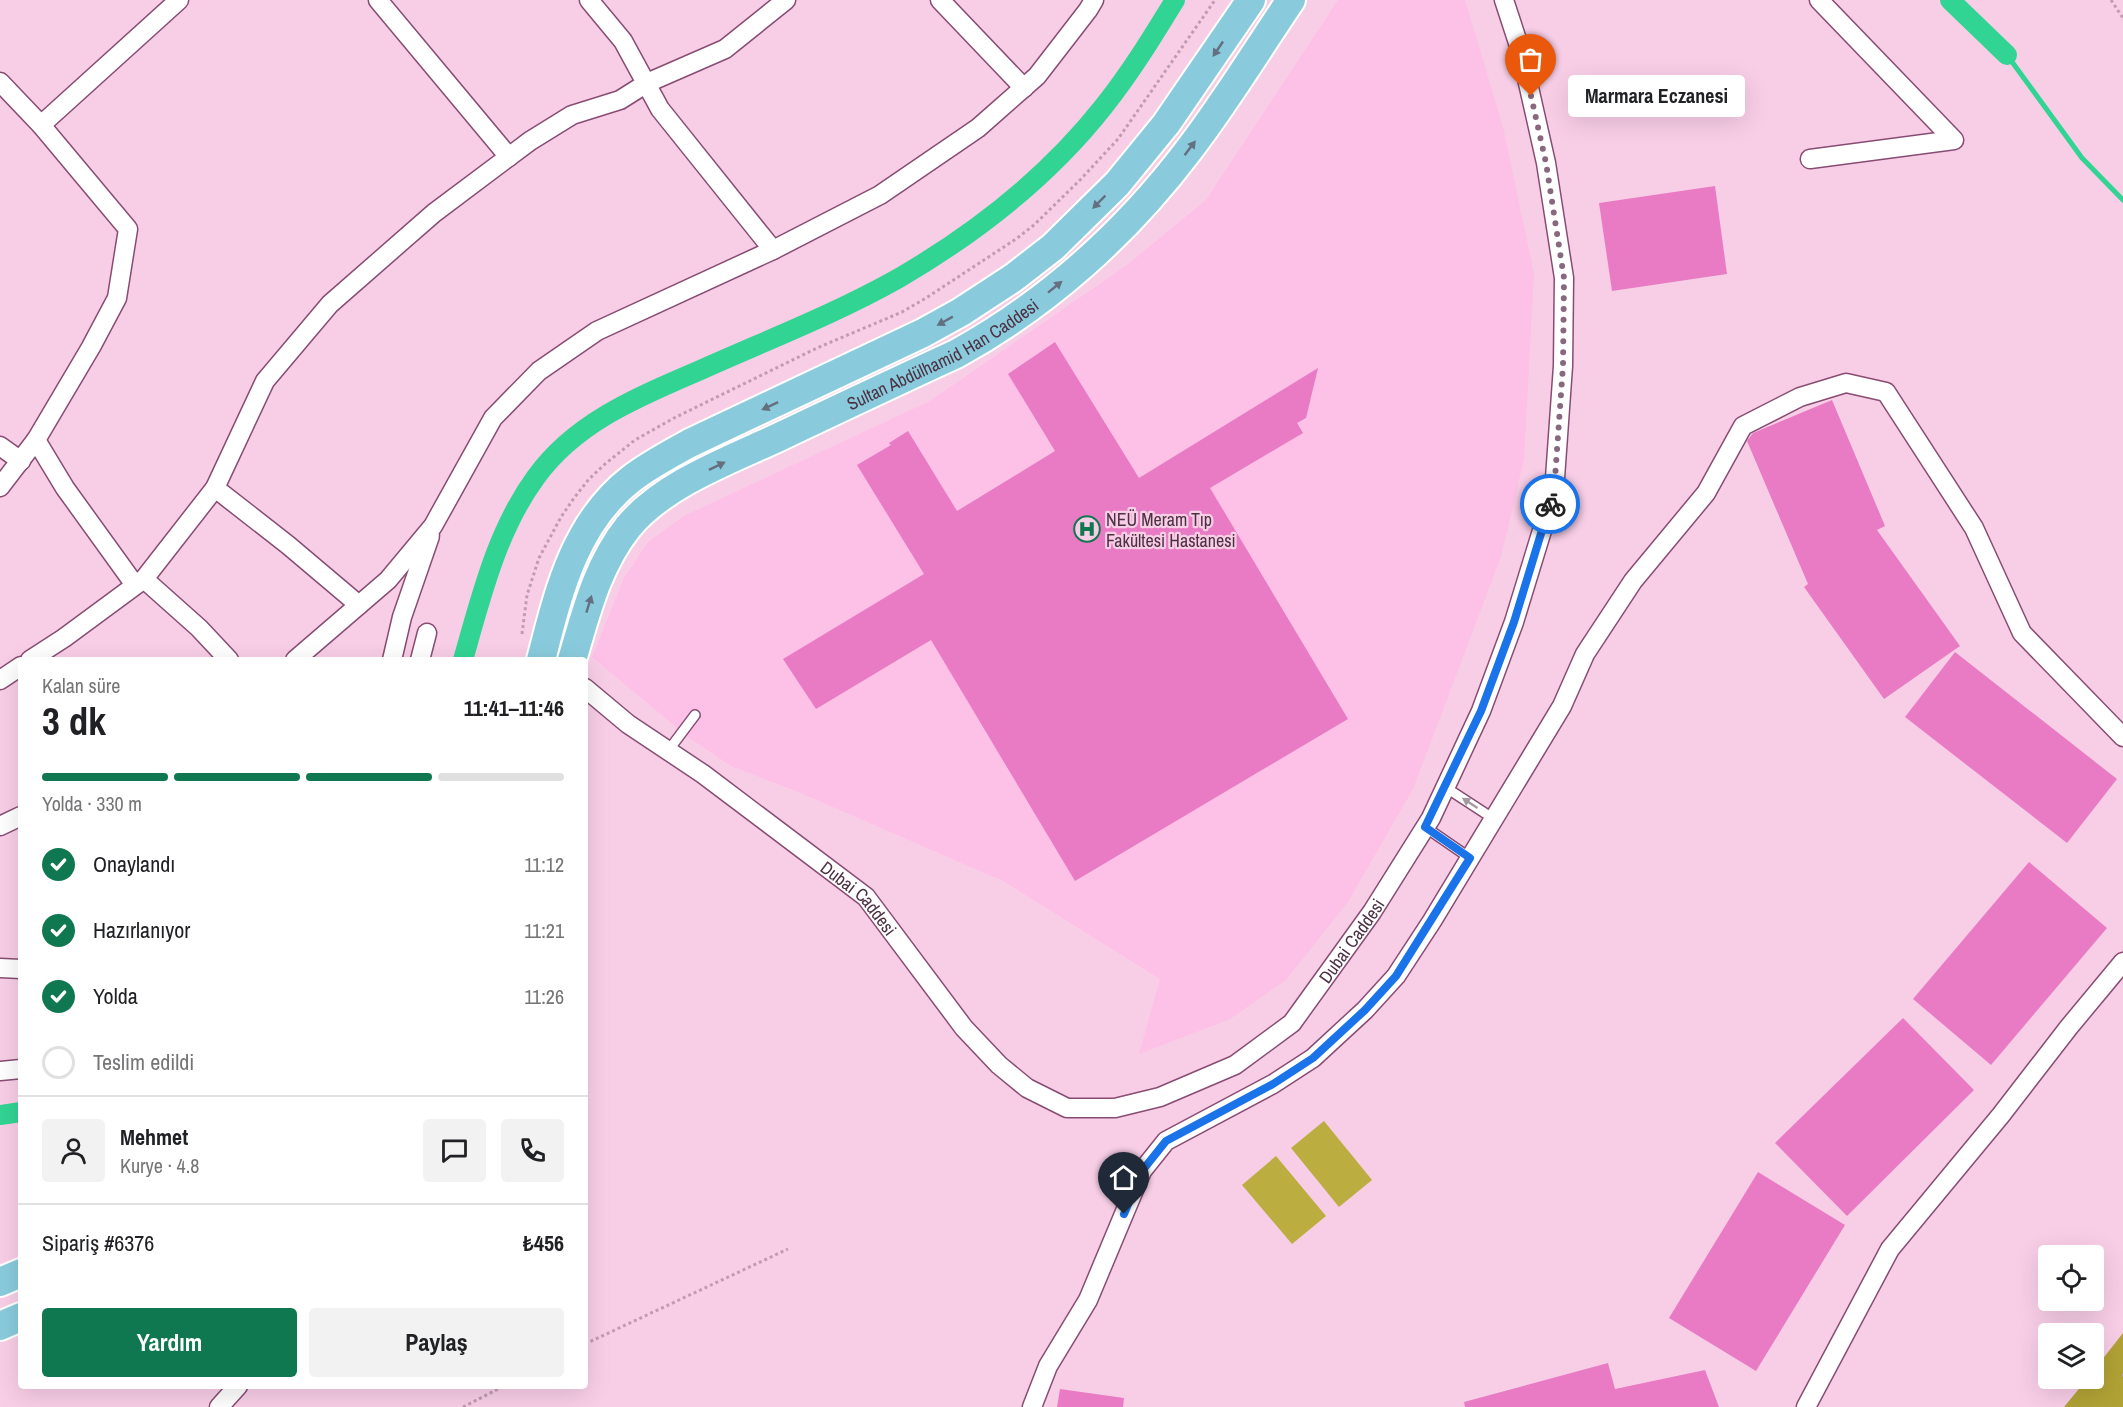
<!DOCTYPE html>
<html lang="tr">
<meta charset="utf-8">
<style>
:root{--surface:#fff;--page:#f2f2f2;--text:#202124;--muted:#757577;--line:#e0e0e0;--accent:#107851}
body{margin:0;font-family:"Archivo Narrow",sans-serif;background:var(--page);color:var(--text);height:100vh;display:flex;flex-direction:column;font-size:22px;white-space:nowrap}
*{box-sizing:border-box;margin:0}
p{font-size:20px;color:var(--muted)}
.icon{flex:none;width:33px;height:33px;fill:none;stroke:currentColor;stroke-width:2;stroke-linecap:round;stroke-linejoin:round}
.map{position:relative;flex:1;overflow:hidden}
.drawer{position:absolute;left:18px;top:657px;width:570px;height:732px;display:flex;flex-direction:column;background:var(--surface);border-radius:6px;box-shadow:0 6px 24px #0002}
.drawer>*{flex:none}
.buttons{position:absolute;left:2038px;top:1245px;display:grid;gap:12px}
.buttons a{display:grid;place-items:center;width:66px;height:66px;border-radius:6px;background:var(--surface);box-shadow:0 6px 24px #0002;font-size:30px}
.pin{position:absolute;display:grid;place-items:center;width:51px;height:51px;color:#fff;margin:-62px -26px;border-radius:50% 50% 50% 0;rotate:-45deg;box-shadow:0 0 6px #0007}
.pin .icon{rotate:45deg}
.courier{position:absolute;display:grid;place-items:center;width:60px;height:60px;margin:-30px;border:4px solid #1a73e8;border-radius:50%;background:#fff;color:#222;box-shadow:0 2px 8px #0007}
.bubble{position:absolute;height:42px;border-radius:6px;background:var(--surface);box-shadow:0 6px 24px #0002;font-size:20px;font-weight:700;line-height:42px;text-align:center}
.head em{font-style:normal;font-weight:700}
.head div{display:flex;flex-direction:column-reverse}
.head{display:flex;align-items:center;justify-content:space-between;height:102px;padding:0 24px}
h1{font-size:39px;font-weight:700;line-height:45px}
.bar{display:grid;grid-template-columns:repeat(4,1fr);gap:9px 6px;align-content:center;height:72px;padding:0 24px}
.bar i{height:8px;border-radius:4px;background:var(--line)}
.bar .on{background:var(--accent)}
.bar p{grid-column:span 4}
.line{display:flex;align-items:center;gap:15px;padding:0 24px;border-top:2px solid var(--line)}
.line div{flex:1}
.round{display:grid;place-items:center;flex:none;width:63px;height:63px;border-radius:6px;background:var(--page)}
ol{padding:0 24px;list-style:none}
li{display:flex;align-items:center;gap:18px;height:66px}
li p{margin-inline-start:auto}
li .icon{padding:6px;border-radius:50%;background:var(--accent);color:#fff;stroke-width:4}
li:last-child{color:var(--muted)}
li i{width:33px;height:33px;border:3px solid var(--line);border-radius:50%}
.cta{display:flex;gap:12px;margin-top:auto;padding:12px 24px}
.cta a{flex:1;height:69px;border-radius:6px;background:var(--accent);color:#fff;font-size:24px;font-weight:700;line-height:69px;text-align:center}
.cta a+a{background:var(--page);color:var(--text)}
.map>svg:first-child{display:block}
.built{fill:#fdc0e6}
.green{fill:#bcad41}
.forest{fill:#b1a235}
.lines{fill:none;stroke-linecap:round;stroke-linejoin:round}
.stream{stroke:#32d494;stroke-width:5}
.canal{stroke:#32d494;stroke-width:20}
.building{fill:#e97bc4}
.service-casing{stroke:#884c73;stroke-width:12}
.minor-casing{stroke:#884c73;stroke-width:21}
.primary-casing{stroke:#fff;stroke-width:32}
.path{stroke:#c09bb1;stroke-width:3;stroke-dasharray:3 3;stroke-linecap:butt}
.service{stroke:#fff;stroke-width:9}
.minor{stroke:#fff;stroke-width:18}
.primary{stroke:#89cbdd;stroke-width:28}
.oneway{fill:#646f80}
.oneway2{fill:#a698a0}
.done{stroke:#88687c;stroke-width:6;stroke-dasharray:0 10.8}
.route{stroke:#1a73e8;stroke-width:8}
.labels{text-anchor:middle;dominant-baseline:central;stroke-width:4.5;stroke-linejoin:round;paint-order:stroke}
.street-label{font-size:18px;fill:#4c3142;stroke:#f8cee7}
.poi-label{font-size:18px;fill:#4c3142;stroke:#f8cee7;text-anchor:start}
</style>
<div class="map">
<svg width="2123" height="1407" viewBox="0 0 2123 1407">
<rect width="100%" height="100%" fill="#f8cee7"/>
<polygon class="built" points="1338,0 1465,0 1503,127 1534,273 1524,459 1501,557 1413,789 1348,902 1286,980 1230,1019 1139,1054 1160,979 1003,881 803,794 731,766 688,737 592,657 624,578 648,542 684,516 930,401 1127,265 1206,200"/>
<g class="green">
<polygon points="1324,1121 1372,1180 1339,1207 1291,1148"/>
<polygon points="1276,1156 1326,1216 1292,1244 1242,1185"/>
</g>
<polygon class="forest" points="2123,1333 2123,1407 2064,1407 2087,1379 2094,1378 2094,1370"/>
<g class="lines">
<polyline class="stream" points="2007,55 2082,158 2123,200"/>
<g class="canal">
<polyline points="1950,0 2007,55"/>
<path d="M463,660C481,597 497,530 536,477C577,420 643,395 705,368C770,339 837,313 899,278C976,233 1049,176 1104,106C1131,72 1153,36 1175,0"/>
<polyline points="0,1115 21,1112"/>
</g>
</g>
<g class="building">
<polygon points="1715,186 1727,274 1612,291 1599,203"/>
<polygon points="1055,342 1139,478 1318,368 1306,418 1297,423 1303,433 1210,488 1348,719 1075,881 931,640 816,709 783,659 924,574 857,465 891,445 889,443 908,431 957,511 1055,451 1008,374"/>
<polygon points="1832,400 1885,526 1877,530 1960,646 1884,699 1804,587 1808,584 1747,441 1753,433"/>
<polygon points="1955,652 2117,779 2067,843 1905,717"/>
<polygon points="2029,862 2107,928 1991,1065 1913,999"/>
<polygon points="1903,1018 1974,1090 1847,1216 1775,1143"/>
<polygon points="1758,1172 1845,1225 1756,1371 1669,1318"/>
<polygon points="1608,1363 1615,1389 1705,1370 1719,1407 1465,1407 1464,1402"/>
<polygon points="1060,1389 1124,1398 1123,1407 1057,1407"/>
</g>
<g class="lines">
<g class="service-casing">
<g id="service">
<polyline points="668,751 695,715"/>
<polyline points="1445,787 1494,819"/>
<polyline points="1425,827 1470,858"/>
</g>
</g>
<g class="minor-casing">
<g id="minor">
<polyline points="378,0 509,157"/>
<polyline points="589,0 623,41 660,109 773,250"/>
<polyline points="940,0 1024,88"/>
<polyline points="0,82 41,125 128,229 117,298 91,347 36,440 0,487"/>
<polyline points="41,125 179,0"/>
<polyline points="1810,159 1954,140 1819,0"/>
<polyline points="36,440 65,488 135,585"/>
<polyline points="0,446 21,461"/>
<polyline points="215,488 288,545 359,605"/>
<polyline points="144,579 199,628 229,660"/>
<polyline points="30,660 64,638 144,579 215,488 265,381 330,304 434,213 530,141 572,115 620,100 647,83 725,49 786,0"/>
<polyline points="295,660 388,580 433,526 493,418 539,371 597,331 773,250 880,195 978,128 1037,76 1088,10 1094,0"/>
<polyline points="392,660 402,617 430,536"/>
<polyline points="420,660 427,633"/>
<polyline points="0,680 21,666"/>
<path id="s1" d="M585,688L628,724L703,774L866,897L964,1028L999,1065L1027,1088L1067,1108H1115L1160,1097L1235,1065L1292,1023L1372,912L1431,818L1481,711L1514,622L1548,511L1555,478L1563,366L1564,278L1546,163L1521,52L1504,0"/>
<polyline points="0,826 21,816"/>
<polyline points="0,968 21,969"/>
<polyline points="0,1071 21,1069"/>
<polyline points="219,1407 238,1386"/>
<polyline points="1032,1407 1048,1366 1088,1300 1142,1171 1166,1141 1273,1084 1313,1058 1365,1010 1396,976 1432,921 1562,706 1585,654 1633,581 1706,493 1743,426 1800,397 1846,383 1886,392 1974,528 2022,633 2123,737"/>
<polyline points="1806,1407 1890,1249 2001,1115 2069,1027 2123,962"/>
</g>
</g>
<g class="primary-casing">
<g id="primary">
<path d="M541,660C558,594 574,523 631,479C649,465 670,454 690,443L923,333L961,312L1013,278L1053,247L1117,184L1166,124L1251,0"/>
<path id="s2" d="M572,660C586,613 597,566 628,527C663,484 730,460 779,437C838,409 897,381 956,354C1047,304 1126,233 1188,151C1225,103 1257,50 1291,0"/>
<polyline points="0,1282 21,1273"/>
<polyline points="0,1326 21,1317"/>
</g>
</g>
<g class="path">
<polyline points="2111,0 2123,18"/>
<polyline points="522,634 527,595 539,558 561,517 574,498 589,479 605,464 635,440 674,418 817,348 902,312 926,298 1016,239 1034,225 1081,179 1118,139 1215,0"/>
<polyline points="585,1344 788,1249"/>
<polyline points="2122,1375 2123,1375"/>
<polyline points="463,1407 504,1386"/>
</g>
<use href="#service" class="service"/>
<use href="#minor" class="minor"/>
<use href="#primary" class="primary"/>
</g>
<defs><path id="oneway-solid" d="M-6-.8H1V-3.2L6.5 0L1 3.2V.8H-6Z" transform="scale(1.5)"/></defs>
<g class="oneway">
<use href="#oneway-solid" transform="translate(1218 49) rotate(124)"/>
<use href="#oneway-solid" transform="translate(1190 148) rotate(-53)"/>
<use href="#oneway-solid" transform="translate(1099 202) rotate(135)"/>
<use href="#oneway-solid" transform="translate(1055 287) rotate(-39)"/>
<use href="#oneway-solid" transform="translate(945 321) rotate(151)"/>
<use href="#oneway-solid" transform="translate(770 406) rotate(155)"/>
<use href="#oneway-solid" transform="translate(717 466) rotate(-26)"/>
<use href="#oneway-solid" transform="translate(589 604) rotate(-73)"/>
</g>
<use class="oneway2" href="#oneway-solid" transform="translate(1470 803) rotate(-147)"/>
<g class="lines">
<polyline class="done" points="1531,96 1546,163 1564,278 1563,366 1555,478 1550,504"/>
<polyline class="route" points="1124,1214 1142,1171 1166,1141 1273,1084 1313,1058 1365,1010 1396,976 1470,858 1425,827 1481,711 1514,622 1550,504"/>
</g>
<defs>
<g id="hospital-ring" transform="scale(1.35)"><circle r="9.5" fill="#f8cee7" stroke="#107851" stroke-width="1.5"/><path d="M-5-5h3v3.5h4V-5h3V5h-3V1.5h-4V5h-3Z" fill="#107851"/></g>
</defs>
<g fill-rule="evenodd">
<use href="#hospital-ring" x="1087" y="529"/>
</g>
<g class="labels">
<g class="street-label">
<text stroke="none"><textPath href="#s2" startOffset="506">Sultan Abdülhamid Han Caddesi</textPath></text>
<text stroke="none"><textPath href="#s1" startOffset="346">Dubai Caddesi</textPath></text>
<text stroke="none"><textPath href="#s1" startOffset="994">Dubai Caddesi</textPath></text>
</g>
<g class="poi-label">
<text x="1106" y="519">NEÜ Meram Tıp<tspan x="1106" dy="21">Fakültesi Hastanesi</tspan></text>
</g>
</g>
</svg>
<div class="buttons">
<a><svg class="icon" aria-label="locate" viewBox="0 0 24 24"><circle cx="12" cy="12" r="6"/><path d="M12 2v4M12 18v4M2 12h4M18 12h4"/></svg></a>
<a><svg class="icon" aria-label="layers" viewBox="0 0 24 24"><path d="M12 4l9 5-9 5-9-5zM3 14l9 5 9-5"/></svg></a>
</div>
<div class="pin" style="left:1531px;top:96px;background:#ea580c"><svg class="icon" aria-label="bag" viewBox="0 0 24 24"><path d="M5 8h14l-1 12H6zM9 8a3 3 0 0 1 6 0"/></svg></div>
<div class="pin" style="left:1124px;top:1214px;background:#1f2937"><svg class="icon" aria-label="home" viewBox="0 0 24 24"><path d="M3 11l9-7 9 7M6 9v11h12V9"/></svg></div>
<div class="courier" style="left:1550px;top:504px"><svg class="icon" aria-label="bike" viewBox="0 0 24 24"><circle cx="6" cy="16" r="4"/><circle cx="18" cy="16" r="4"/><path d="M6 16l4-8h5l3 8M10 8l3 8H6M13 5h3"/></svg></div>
<div class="bubble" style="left:1568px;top:75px;width:177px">Marmara Eczanesi</div>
<section class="drawer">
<div class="head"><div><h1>3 dk</h1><p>Kalan süre</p></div><em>11:41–11:46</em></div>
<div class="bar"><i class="on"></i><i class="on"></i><i class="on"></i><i></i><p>Yolda · 330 m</p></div>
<ol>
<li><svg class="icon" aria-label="check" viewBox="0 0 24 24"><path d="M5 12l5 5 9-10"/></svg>Onaylandı<p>11:12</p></li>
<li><svg class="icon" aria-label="check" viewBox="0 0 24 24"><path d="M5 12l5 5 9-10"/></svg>Hazırlanıyor<p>11:21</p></li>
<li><svg class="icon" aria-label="check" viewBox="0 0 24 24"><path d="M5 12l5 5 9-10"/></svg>Yolda<p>11:26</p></li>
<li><i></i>Teslim edildi</li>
</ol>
<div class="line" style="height:108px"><a class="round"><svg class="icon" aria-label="person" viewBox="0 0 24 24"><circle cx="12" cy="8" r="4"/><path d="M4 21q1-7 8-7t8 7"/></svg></a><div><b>Mehmet</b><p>Kurye · 4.8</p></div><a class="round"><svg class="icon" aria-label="chat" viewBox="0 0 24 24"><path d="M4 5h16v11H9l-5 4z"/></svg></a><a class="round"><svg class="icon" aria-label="phone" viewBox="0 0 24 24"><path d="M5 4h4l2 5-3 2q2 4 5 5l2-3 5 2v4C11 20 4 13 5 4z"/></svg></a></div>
<div class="line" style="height:78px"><div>Sipariş #6376</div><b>₺456</b></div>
<div class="cta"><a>Yardım</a><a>Paylaş</a></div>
</section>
</div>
